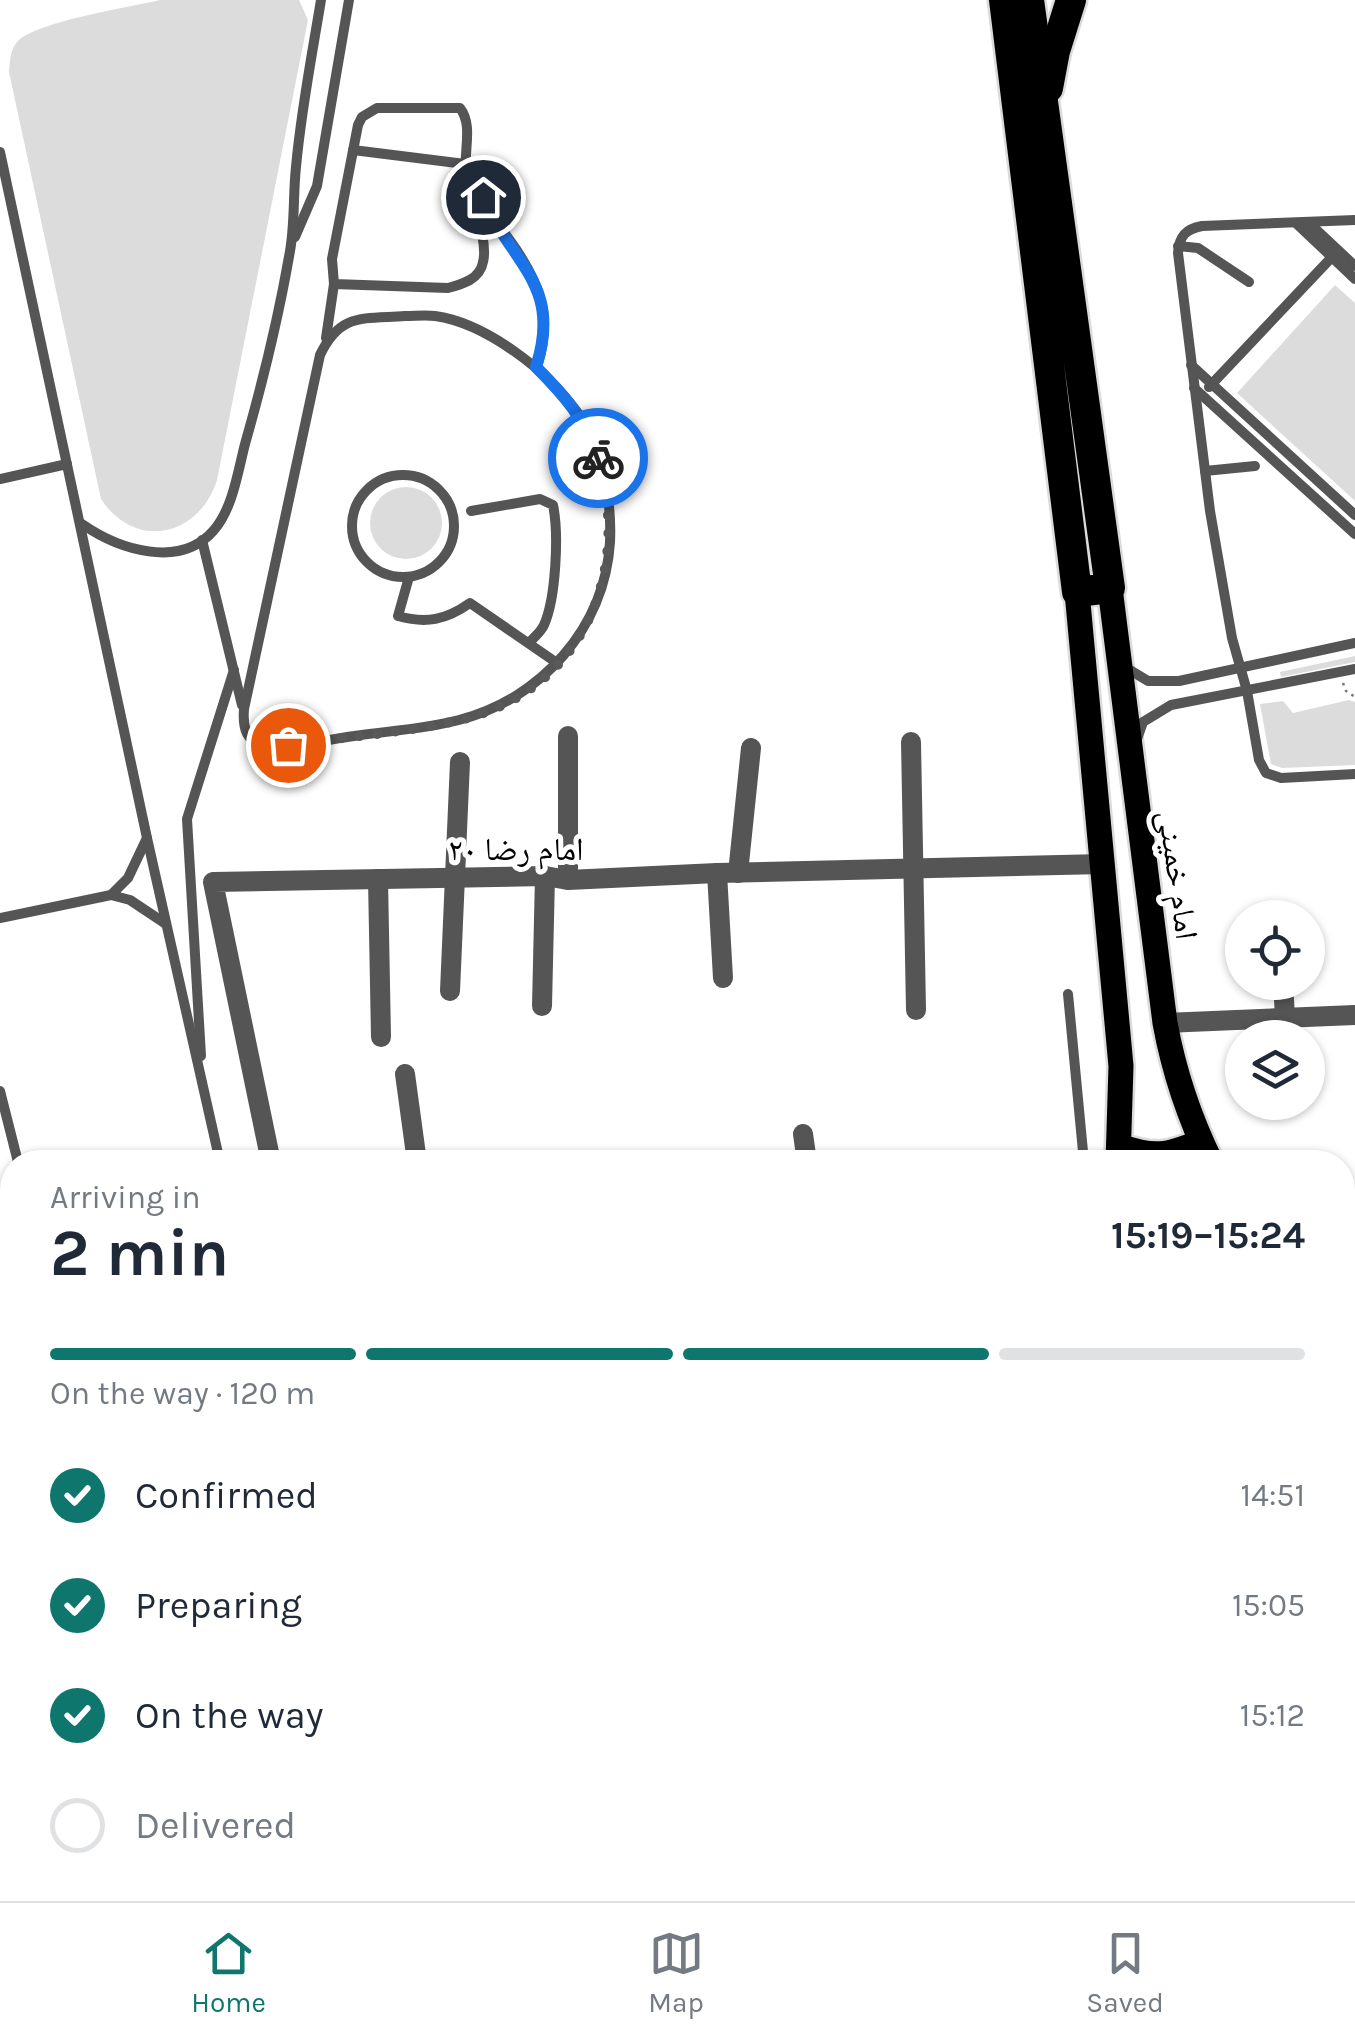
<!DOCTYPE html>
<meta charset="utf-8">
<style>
:root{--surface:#fff;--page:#f2f2f3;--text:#1f2937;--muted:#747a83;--line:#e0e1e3;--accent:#0f766e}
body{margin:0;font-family:Karla,"Noto Naskh Arabic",sans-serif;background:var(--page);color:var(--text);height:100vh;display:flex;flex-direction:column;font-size:38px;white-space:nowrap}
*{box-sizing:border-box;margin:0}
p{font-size:32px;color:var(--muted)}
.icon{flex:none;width:55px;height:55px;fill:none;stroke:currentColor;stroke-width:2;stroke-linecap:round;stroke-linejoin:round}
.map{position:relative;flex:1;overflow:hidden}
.side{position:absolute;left:0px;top:1150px;width:1355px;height:752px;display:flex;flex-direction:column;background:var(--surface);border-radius:40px 40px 0 0;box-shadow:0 2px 8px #0004}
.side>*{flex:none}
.tools{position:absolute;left:1225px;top:900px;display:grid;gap:20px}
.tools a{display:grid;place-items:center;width:100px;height:100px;border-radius:50%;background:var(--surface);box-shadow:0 2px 8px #0004;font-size:50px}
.pin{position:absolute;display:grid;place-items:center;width:85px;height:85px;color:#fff;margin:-42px;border:5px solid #fff;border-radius:50%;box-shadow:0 2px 10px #0007}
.courier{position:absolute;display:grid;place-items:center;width:100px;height:100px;margin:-50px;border:8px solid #1a73e8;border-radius:50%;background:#fff;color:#222;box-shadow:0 2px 12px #0007}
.headline em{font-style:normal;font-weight:700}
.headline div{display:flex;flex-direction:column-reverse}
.headline{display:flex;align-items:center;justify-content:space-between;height:170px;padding:0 50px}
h1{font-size:65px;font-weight:700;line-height:75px}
.bar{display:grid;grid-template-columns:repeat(4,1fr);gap:15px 10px;align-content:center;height:120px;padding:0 50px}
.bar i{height:12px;border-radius:8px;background:var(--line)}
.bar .selected{background:var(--accent)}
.bar p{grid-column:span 4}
ol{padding:0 50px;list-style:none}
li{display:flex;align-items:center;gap:30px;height:110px}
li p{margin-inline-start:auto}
li .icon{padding:10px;border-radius:50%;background:var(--accent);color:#fff;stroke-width:4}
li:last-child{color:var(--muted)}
li i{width:55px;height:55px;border:5px solid var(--line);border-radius:50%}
.tabs{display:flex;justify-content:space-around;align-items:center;height:140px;border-top:2px solid var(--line);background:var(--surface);font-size:28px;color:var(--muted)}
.tabs a{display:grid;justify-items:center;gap:5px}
.tabs .selected{color:var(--accent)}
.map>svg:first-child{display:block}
.green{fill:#dcdcdc}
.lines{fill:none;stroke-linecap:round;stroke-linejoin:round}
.primary-casing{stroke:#dbdbdb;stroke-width:30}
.highway-casing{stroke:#dbdbdb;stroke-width:35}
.path{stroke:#777;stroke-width:2.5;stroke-dasharray:2.5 5;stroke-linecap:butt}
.lane{stroke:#555;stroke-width:10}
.street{stroke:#555;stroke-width:20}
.primary{stroke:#000;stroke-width:25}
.highway{stroke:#000;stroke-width:30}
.done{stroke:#595959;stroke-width:10;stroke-dasharray:0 18}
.route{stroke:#1a73e8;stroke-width:12}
.labels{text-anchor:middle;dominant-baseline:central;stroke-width:10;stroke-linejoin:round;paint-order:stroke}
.street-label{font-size:32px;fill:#000;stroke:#fff}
</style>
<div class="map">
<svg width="1355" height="1901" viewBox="0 0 1355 1901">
<rect width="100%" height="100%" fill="#fff"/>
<g class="green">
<path d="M160,0H299L308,20L217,480C199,537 135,551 101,499L9,72C10,61 10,50 17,42C34,22 131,7 160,0Z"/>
<polygon points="1335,285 1355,303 1355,501 1237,393"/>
<circle cx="406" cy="523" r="36"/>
<polygon points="1355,656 1355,662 1281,677 1280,672"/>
<polygon points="1349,700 1355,702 1355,765 1282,768 1271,764 1260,704 1283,701 1293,713"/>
</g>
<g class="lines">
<g class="primary-casing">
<g id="primary">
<path d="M1110,588L1165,1023C1174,1072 1189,1117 1211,1162"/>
<polyline points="1077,592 1121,1066 1118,1162"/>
<path d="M1119,1146C1155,1158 1166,1156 1200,1142"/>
<polyline points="1229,1890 1230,1901"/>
<polyline points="1269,1890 1270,1901"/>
</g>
</g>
<g class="highway-casing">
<g id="highway">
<polyline points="1004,0 1077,592 1110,588 1029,0"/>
<polyline points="1048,88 1055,51 1071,0"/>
</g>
</g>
<polyline class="path" points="1343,683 1346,691 1355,697"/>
<g class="lane">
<polyline points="353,150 465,164"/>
<polyline points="0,152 147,838 220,1162"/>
<path d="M482,180C484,208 496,221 511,242C541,284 553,317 537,367"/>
<path d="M1355,220L1202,226C1186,229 1179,236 1178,253L1210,511L1232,638L1247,691L1259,760L1266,773L1281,778L1355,774"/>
<polyline points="1296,223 1355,279"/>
<polyline points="1309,223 1355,266"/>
<polyline points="295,237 317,186 349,0"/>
<polyline points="1178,246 1198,248 1249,282"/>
<path d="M405,316C415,316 426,315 435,316C486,323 548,371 577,412C602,448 612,499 610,542C605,628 541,699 459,720C425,729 388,731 354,736C329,739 278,752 256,742C244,737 243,721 244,709L320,355C340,313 362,319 405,316Z"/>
<path d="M326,338L334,284L332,259L358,125L362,117L377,108H460C473,125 464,149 466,169C469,195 489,239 483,262C480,279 463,284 448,288L334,284"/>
<polyline points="1191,365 1355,515"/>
<polyline points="1209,387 1332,257"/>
<polyline points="1194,388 1355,534"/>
<polyline points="1205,471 1255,466"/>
<circle cx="403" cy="526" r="51"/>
<polyline points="0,479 67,464"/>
<path d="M471,511L540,499L553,505C559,534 556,598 544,625C541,632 534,637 529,643"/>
<path d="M82,524C118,549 180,570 214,530C233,508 238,471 245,444C263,381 279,315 290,251C295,223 293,194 296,167C301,111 312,55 321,0"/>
<polyline points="202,540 242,705"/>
<path d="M409,577L398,616C426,624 446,620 470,603L557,663"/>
<polyline points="1125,667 1148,681 1179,681 1355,643"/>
<polyline points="1137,739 1143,722 1171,705 1355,669"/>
<polyline points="111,895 128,878 147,838"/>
<polyline points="0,918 111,895 130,900 166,924"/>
<polyline points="1068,994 1084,1162"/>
<polyline points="201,1056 187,819 234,670"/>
<polyline points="0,1091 18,1162"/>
<polyline points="974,1162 1055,1158"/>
<polyline points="0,1278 12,1276"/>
<polyline points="1342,1555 1355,1557"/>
<polyline points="1342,1577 1355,1575"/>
<polyline points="0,1720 12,1717"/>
<polyline points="1342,1807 1355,1806"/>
<polyline points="127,1890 129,1901"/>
<polyline points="361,1890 363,1901"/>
<polyline points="527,1890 529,1901"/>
</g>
<g class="street">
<polyline points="568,736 568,880"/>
<polyline points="911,742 916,1010"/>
<polyline points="717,873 723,978"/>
<polyline points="738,873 751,748"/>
<polyline points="378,879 381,1037"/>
<polyline points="1283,982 1285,1017"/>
<polyline points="450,991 460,762"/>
<polyline points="542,1006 545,876"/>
<polyline points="1165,1023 1355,1015"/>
<polyline points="405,1074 417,1162"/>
<polyline points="803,1134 807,1162"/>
<polyline points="271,1162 213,882 545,876 568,880 717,873 1104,864"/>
<polyline points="1342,1419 1355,1419"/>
<polyline points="1342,1442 1355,1442"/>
<polyline points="1325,1890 1326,1901"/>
</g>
<use href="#primary" class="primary"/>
<use href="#highway" class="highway"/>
</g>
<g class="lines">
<path class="done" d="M288,745C344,737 402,733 456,721C582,693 632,575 598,458"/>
<path class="route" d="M483,197C511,264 563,284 536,367C564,395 586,420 598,458"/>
</g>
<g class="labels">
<g class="street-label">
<text x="516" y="849">امام رضا ۲۰</text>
<text transform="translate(1178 875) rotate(82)">امام خمینی</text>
</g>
</g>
</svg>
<div class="tools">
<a><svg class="icon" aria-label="locate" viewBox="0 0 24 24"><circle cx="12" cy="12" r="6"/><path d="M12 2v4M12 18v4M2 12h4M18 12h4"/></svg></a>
<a><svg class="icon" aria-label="layers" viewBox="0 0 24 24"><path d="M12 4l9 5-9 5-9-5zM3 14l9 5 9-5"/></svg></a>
</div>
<div class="pin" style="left:288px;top:745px;background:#ea580c"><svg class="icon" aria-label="bag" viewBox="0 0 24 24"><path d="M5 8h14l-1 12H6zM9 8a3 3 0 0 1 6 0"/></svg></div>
<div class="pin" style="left:483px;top:197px;background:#1f2937"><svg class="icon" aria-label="home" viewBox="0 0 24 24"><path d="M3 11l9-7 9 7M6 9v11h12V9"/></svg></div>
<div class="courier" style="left:598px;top:458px"><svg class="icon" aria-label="bike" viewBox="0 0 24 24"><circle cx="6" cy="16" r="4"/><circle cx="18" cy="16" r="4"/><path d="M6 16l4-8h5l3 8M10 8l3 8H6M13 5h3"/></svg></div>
<section class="side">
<div class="headline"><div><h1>2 min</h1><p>Arriving in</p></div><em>15:19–15:24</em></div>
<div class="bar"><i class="selected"></i><i class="selected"></i><i class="selected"></i><i></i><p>On the way · 120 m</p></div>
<ol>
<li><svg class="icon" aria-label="check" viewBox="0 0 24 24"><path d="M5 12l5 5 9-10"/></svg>Confirmed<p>14:51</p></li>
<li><svg class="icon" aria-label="check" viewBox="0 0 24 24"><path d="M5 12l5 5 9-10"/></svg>Preparing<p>15:05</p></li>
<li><svg class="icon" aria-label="check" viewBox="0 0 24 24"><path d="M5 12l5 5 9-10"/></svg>On the way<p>15:12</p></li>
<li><i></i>Delivered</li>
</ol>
</section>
</div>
<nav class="tabs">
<a class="selected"><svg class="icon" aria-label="home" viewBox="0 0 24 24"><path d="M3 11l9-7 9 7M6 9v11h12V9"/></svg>Home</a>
<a><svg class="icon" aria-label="map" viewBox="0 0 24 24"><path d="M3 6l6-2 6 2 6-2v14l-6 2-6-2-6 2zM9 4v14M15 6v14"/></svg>Map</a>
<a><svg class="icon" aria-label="saved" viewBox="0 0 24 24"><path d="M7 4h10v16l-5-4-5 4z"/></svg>Saved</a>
</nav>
